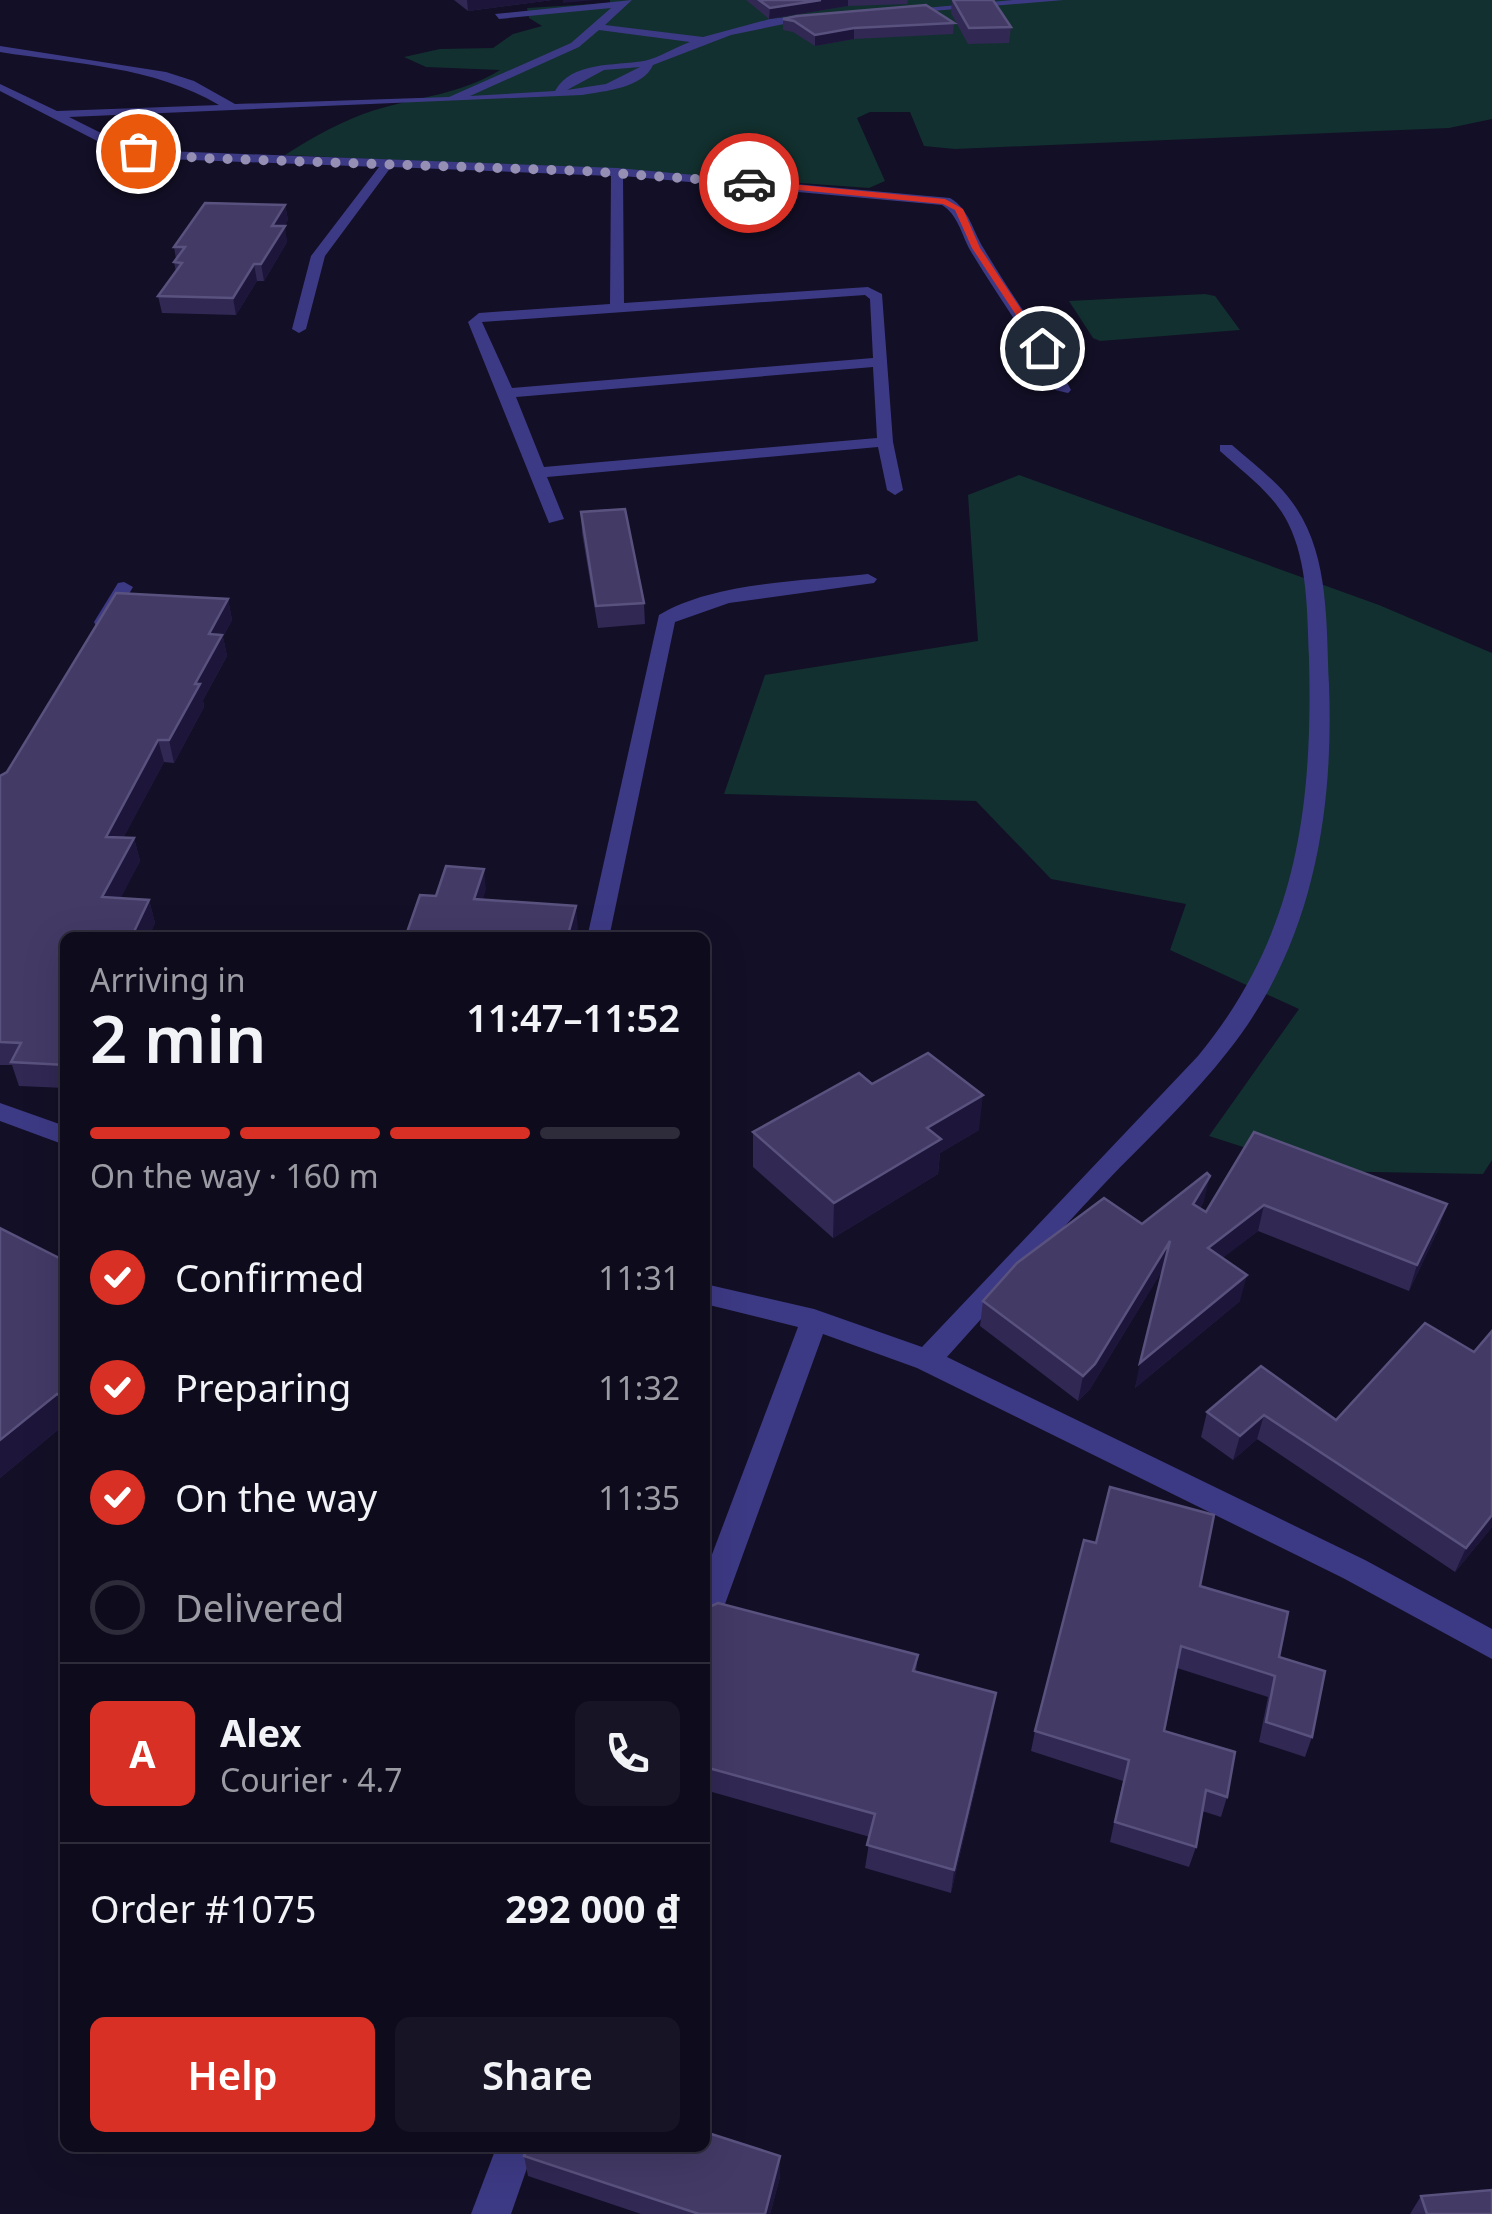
<!DOCTYPE html>
<meta charset="utf-8">
<style>
:root{--surface:#0e0b1c;--page:#171425;--text:#f1f3f6;--muted:#9b9ba3;--line:#2e2b3b;--accent:#d93025}
body{margin:0;font-family:"Noto Sans",sans-serif;background:var(--page);color:var(--text);height:100vh;display:flex;flex-direction:column;font-size:38px;white-space:nowrap}
*{box-sizing:border-box;margin:0}
p{font-size:32px;color:var(--muted)}
.icon{flex:none;width:55px;height:55px;fill:none;stroke:currentColor;stroke-width:2;stroke-linecap:round;stroke-linejoin:round}
.map{position:relative;flex:1;overflow:hidden}
.sheet{position:absolute;left:60px;top:932px;width:650px;height:1220px;display:flex;flex-direction:column;background:var(--surface);border-radius:15px;box-shadow:0 10px 40px #0002,0 0 0 2px var(--line)}
.sheet>*{flex:none}
.pin{position:absolute;display:grid;place-items:center;width:85px;height:85px;color:#fff;margin:-42px;border:5px solid #fff;border-radius:50%;box-shadow:0 2px 10px #0007}
.courier{position:absolute;display:grid;place-items:center;width:100px;height:100px;margin:-50px;border:8px solid #d93025;border-radius:50%;background:#fff;color:#222;box-shadow:0 2px 12px #0007}
.overview em{font-style:normal;font-weight:600}
.overview div{display:flex;flex-direction:column-reverse}
.overview{display:flex;align-items:center;justify-content:space-between;height:170px;padding:0 30px}
h1{font-size:65px;font-weight:600;line-height:75px}
.bar{display:grid;grid-template-columns:repeat(4,1fr);gap:15px 10px;align-content:center;height:120px;padding:0 30px}
.bar i{height:12px;border-radius:8px;background:var(--line)}
.bar .active{background:var(--accent)}
.bar p{grid-column:span 4}
.line{display:flex;align-items:center;gap:25px;padding:0 30px;border-top:2px solid var(--line)}
.line div{flex:1}
.round{display:grid;place-items:center;flex:none;width:105px;height:105px;border-radius:15px;background:var(--page)}
ol{padding:0 30px;list-style:none}
li{display:flex;align-items:center;gap:30px;height:110px}
li p{margin-inline-start:auto}
li .icon{padding:10px;border-radius:50%;background:var(--accent);color:#fff;stroke-width:4}
li:last-child{color:var(--muted)}
li i{width:55px;height:55px;border:5px solid var(--line);border-radius:50%}
.button{display:flex;gap:20px;margin-top:auto;padding:20px 30px}
.button a{flex:1;height:115px;border-radius:15px;background:var(--accent);color:#fff;font-size:40px;font-weight:600;line-height:115px;text-align:center}
.button a+a{background:var(--page);color:var(--text)}
.map>svg:first-child{display:block}
.green{fill:#12302f}
.lines{fill:none;stroke-linecap:round;stroke-linejoin:round}
.minor{fill:#3d3a85;fill-rule:evenodd}
.wall{fill:#312854}
.shaded-wall{fill:#1d163a}
.building{fill:#433a66;stroke:#5a527e;stroke-width:2.5}
.route{fill:#d93025}
.done{stroke:#948fb3;stroke-width:10;stroke-dasharray:0 18}
</style>
<div class="map">
<svg width="1492" height="2214" viewBox="0 0 1492 2214">
<rect width="100%" height="100%" fill="#130f26"/>
<g class="green">
<path d="M610,0H1492V119L1449,128L955,149L924,146L910,112H870L857,118L885,181L869,188L618,170L285,155C313,137 343,120 375,110C418,97 462,94 500,70L426,67L404,57L440,49L493,48L513,34L542,26L529,18L527,8L610,3Z"/>
<polygon points="1205,294 1215,296 1240,330 1100,341 1093,338 1069,301"/>
<polygon points="1019,475 1379,605 1492,653 1492,1160 1483,1174 1318,1171 1209,1136 1299,1009 1170,950 1186,904 1051,879 976,801 724,794 765,675 978,641 968,495"/>
</g>
<g class="lines">
<g class="minor">
<path d="M632,0L605,25L703,37L770,19L813,14L818,17L731,35L653,65C643,88 605,91 582,95L69,117L113,139L166,151L617,168L950,198C970,210 972,230 984,249C1012,297 1046,340 1071,390L1068,393L1055,390C1031,340 998,297 970,250C961,233 958,215 942,205L623,176L624,303L868,287L882,294L893,442L903,490L895,495L887,490L878,447L547,477L564,519L549,523L468,322L479,313L610,304L611,176L391,167L325,256L306,329L299,333L292,329L311,256L379,167L166,159L105,145L0,91V84L57,111L219,105C153,66 74,64 0,52V46L166,72L194,81L235,104L449,97L571,43L611,8L499,19L495,14ZM599,30L690,42C675,47 659,58 644,61C614,66 572,61 555,91L470,96L579,47ZM640,67L606,84L567,90L604,70ZM865,295L870,299L873,358L512,388L482,322ZM873,367L877,438L544,467L516,397Z"/>
<polygon points="1013,0 1064,0 897,14 892,11"/>
<path d="M1220,445H1232C1252,463 1276,480 1292,502C1330,553 1326,624 1329,685C1334,815 1312,945 1229,1050C1192,1098 1147,1139 1105,1183C1051,1240 999,1299 947,1357L1365,1560L1492,1629V1659L1343,1578L917,1368L823,1334L721,1615L716,1625L705,1629V1573L798,1327L705,1304V1284L814,1309L922,1347L1198,1056C1297,936 1313,807 1309,657C1307,612 1308,563 1288,523C1273,493 1244,473 1220,451Z"/>
<path d="M868,574L877,579L874,583L729,603L675,622L609,938H587L659,615C713,582 805,581 868,574Z"/>
<polygon points="124,582 133,587 110,626 103,628 96,626 94,622 118,583"/>
<polygon points="0,1103 65,1126 65,1145 0,1121"/>
<polygon points="496,2148 534,2148 511,2214 471,2214"/>
</g>
</g>
<g class="wall">
<polygon points="454,0 552,0 468,11"/>
<polygon points="746,0 908,0 907,4 848,6 769,19"/>
<polygon points="952,0 993,0 1011,27 1009,43 968,44 951,13"/>
<polygon points="783,19 954,23 953,34 854,39 815,46 793,32 783,30"/>
<polygon points="285,205 288,220 284,226 287,242 264,281 257,281 236,315 162,313 158,296 176,272 174,262 176,259 174,247"/>
<polygon points="581,512 644,603 645,624 598,628 582,533"/>
<polygon points="228,599 232,620 223,637 227,656 203,700 204,707 174,763 164,762 123,838 134,838 140,861 120,898 149,900 155,923 148,938 65,938 65,1088 19,1086 12,1065 0,1065 0,776"/>
<polygon points="872,1084 979,1130 940,1153 938,1174 833,1238 753,1167 753,1132"/>
<polygon points="1254,1132 1447,1204 1438,1230 1409,1291 1258,1231 1222,1258 1240,1301 1135,1388 1163,1269 1090,1389 1078,1401 980,1326 983,1301 1142,1224 1204,1201 1200,1208 1206,1212"/>
<polygon points="65,1261 65,1424 0,1478"/>
<polygon points="1492,1331 1492,1527 1455,1572 1257,1439 1233,1460 1201,1437 1207,1412 1261,1366 1336,1420 1474,1352"/>
<polygon points="1200,1586 1279,1657 1312,1737 1305,1757 1259,1742 1268,1697 1177,1668 1164,1731 1227,1797 1221,1817 1202,1811 1196,1847 1189,1867 1110,1842 1123,1781 1031,1751 1035,1731"/>
<polygon points="705,1617 918,1655 916,1671 992,1717 951,1893 865,1868 870,1837 705,1790"/>
<polygon points="524,2156 780,2177 770,2214 641,2214 528,2176"/>
<polygon points="1421,2196 1427,2214 1410,2214"/>
</g>
<g class="shaded-wall">
<polygon points="467,0 552,0 468,11"/>
<polygon points="563,0 595,0 563,3"/>
<polygon points="821,0 848,0 848,6 769,19 770,8"/>
<polygon points="854,28 854,39 815,46 815,35"/>
<polygon points="285,205 288,220 274,242 272,226"/>
<polygon points="285,226 287,242 264,281 261,264"/>
<polygon points="254,264 257,281 236,315 233,298"/>
<polygon points="228,599 232,620 223,637 227,656 203,700 204,707 174,763 169,740 195,684 209,634"/>
<polygon points="158,740 164,762 112,859 106,837"/>
<polygon points="134,838 140,861 109,921 102,897"/>
<polygon points="484,869 486,890 476,921 474,899"/>
<polygon points="149,900 155,923 148,938 131,938"/>
<polygon points="576,906 578,928 575,938 567,938"/>
<polygon points="983,1095 979,1130 940,1153 938,1174 833,1238 834,1203 927,1128"/>
<polygon points="1210,1176 1204,1201 1187,1229 1193,1204"/>
<polygon points="1447,1204 1438,1230 1409,1291 1417,1265"/>
<polygon points="1264,1205 1258,1231 1202,1274 1208,1248"/>
<polygon points="1170,1241 1165,1266 1090,1389 1078,1401 1083,1376"/>
<polygon points="1247,1275 1240,1301 1135,1388 1140,1363"/>
<polygon points="57,1394 65,1416 65,1424 0,1478 0,1440"/>
<polygon points="1264,1415 1257,1439 1233,1460 1240,1436"/>
<polygon points="1492,1515 1492,1527 1455,1572 1466,1548"/>
<polygon points="996,1693 992,1717 951,1893 954,1870"/>
<polygon points="780,2156 780,2177 770,2214 765,2214"/>
</g>
<g class="building">
<polygon points="759,0 821,0 770,8"/>
<polygon points="953,0 993,0 1011,27 969,28"/>
<polygon points="926,5 954,23 854,28 815,35 794,21 783,19 797,16"/>
<polygon points="205,203 285,205 272,226 285,226 261,264 254,264 233,298 158,296 182,263 174,262 185,247 174,247"/>
<polygon points="625,509 644,603 596,606 581,512"/>
<polygon points="116,593 228,599 209,634 222,635 195,684 200,684 169,740 158,740 106,837 134,838 102,897 149,900 131,938 65,938 65,1065 11,1062 21,1043 0,1042 0,776 7,772"/>
<polygon points="446,866 484,869 474,899 576,906 567,938 405,938 420,895 436,896"/>
<polygon points="928,1053 983,1095 927,1128 941,1139 834,1203 753,1132 859,1073 872,1084"/>
<polygon points="1254,1132 1447,1204 1417,1265 1264,1205 1208,1248 1247,1275 1140,1363 1170,1241 1095,1364 1083,1376 983,1301 1017,1263 1104,1198 1142,1224 1207,1173 1210,1176 1193,1204 1206,1212"/>
<polygon points="0,1228 65,1261 65,1398 57,1394 0,1440"/>
<polygon points="1425,1323 1474,1352 1492,1331 1492,1515 1466,1548 1264,1415 1240,1436 1207,1412 1261,1366 1336,1420"/>
<polygon points="1110,1487 1214,1515 1200,1586 1288,1612 1279,1657 1325,1671 1312,1737 1266,1722 1275,1676 1181,1646 1164,1731 1235,1752 1227,1797 1206,1790 1196,1847 1115,1822 1129,1760 1035,1731 1084,1540 1096,1543"/>
<polygon points="718,1603 918,1655 913,1671 996,1693 954,1870 867,1845 875,1814 705,1767 705,1617 709,1607"/>
<polygon points="705,2132 780,2156 765,2214 699,2214 524,2156 527,2148 705,2148"/>
<polygon points="1492,2190 1492,2214 1427,2214 1421,2196"/>
</g>
<polygon class="route" points="749,180 945,199 963,209 980,248 1047,348 1039,350 972,248 955,210 943,204 746,185"/>
<g class="lines">
<polyline class="done" points="138,151 198,158 584,171 749,183"/>
</g>
</svg>
<div class="pin" style="left:138px;top:151px;background:#ea580c"><svg class="icon" aria-label="bag" viewBox="0 0 24 24"><path d="M5 8h14l-1 12H6zM9 8a3 3 0 0 1 6 0"/></svg></div>
<div class="pin" style="left:1042px;top:348px;background:#1f2937"><svg class="icon" aria-label="home" viewBox="0 0 24 24"><path d="M3 11l9-7 9 7M6 9v11h12V9"/></svg></div>
<div class="courier" style="left:749px;top:183px"><svg class="icon" aria-label="car" viewBox="0 0 24 24"><path d="M5 17H2v-5l4-1 3-4h7l3 4 3 1v5h-3M9 17h6M6 11h13"/><circle cx="7" cy="17" r="2"/><circle cx="17" cy="17" r="2"/></svg></div>
<section class="sheet">
<div class="overview"><div><h1>2 min</h1><p>Arriving in</p></div><em>11:47–11:52</em></div>
<div class="bar"><i class="active"></i><i class="active"></i><i class="active"></i><i></i><p>On the way · 160 m</p></div>
<ol>
<li><svg class="icon" aria-label="check" viewBox="0 0 24 24"><path d="M5 12l5 5 9-10"/></svg>Confirmed<p>11:31</p></li>
<li><svg class="icon" aria-label="check" viewBox="0 0 24 24"><path d="M5 12l5 5 9-10"/></svg>Preparing<p>11:32</p></li>
<li><svg class="icon" aria-label="check" viewBox="0 0 24 24"><path d="M5 12l5 5 9-10"/></svg>On the way<p>11:35</p></li>
<li><i></i>Delivered</li>
</ol>
<div class="line" style="height:180px"><b class="round" style="background:var(--accent);color:#fff">A</b><div><b>Alex</b><p>Courier · 4.7</p></div><a class="round"><svg class="icon" aria-label="phone" viewBox="0 0 24 24"><path d="M5 4h4l2 5-3 2q2 4 5 5l2-3 5 2v4C11 20 4 13 5 4z"/></svg></a></div>
<div class="line" style="height:130px"><div>Order #1075</div><b>292 000 ₫</b></div>
<div class="button"><a>Help</a><a>Share</a></div>
</section>
</div>
